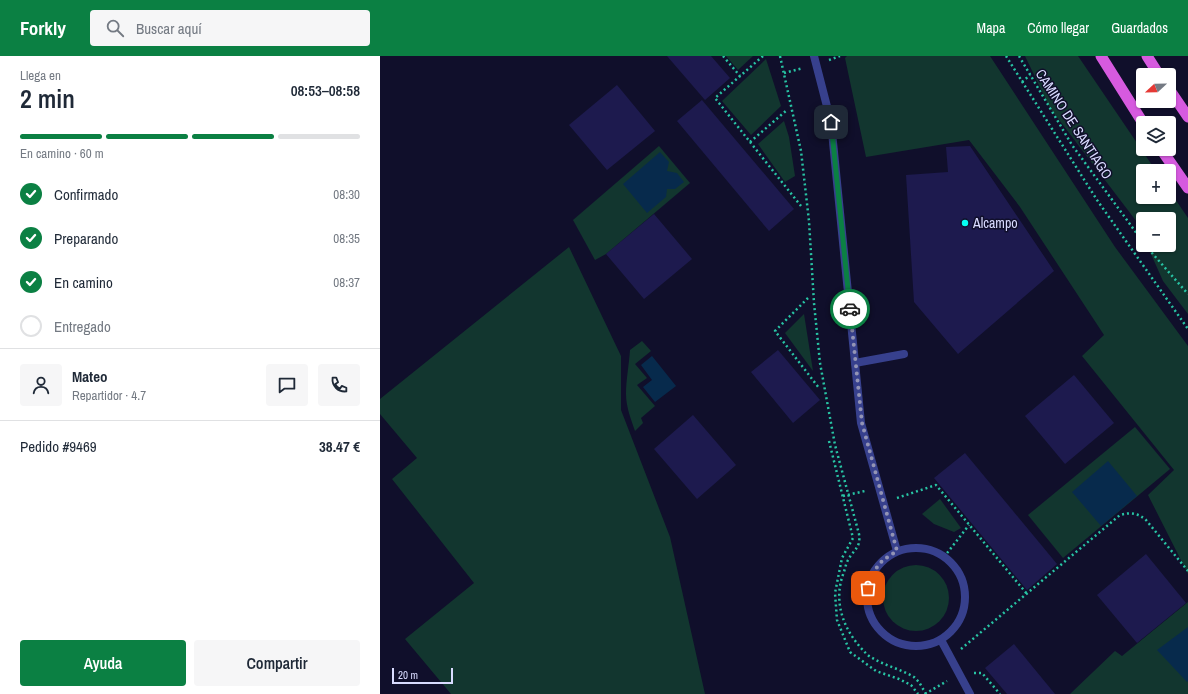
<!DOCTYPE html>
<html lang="es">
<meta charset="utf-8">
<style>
:root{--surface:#fff;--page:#f6f6f7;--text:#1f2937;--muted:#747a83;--line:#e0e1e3;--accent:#0b8043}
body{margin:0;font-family:"Archivo Narrow",sans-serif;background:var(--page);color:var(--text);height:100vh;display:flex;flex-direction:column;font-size:15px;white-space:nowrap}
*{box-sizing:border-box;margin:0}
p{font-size:13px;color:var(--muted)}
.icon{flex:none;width:22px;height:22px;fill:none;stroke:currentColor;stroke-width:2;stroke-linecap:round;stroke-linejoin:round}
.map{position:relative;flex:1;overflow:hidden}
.panel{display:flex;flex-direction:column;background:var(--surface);width:380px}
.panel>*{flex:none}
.needle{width:26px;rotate:248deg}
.fabs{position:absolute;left:756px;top:12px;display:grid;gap:8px}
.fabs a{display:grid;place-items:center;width:40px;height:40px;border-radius:4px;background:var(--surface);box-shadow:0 1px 3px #0004;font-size:20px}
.scale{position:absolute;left:12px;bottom:10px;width:61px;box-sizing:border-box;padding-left:4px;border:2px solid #d9dbff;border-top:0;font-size:11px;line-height:14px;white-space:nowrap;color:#d9dbff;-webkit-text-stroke:3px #100f2b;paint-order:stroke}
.pin{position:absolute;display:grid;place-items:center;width:34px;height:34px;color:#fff;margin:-17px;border-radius:8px;box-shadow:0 2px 6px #0006}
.courier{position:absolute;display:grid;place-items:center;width:40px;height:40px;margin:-20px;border:3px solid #0b8043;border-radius:50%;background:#fff;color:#222;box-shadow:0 1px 5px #0007}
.head em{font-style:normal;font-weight:600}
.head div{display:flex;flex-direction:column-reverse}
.head{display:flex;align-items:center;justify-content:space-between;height:68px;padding:0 20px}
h1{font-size:26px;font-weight:600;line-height:30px}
.bar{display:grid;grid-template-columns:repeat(4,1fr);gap:6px 4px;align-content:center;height:48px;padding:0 20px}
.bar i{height:5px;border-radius:3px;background:var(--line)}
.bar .current{background:var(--accent)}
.bar p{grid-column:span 4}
.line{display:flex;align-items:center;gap:10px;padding:0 20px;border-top:1px solid var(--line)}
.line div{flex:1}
.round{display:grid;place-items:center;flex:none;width:42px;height:42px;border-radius:4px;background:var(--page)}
ol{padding:0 20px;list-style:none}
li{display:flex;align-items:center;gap:12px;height:44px}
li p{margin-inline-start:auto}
li .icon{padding:4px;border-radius:50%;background:var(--accent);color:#fff;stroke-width:4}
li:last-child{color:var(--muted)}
li i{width:22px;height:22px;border:2px solid var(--line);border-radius:50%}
.action{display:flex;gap:8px;margin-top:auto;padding:8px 20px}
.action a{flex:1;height:46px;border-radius:4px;background:var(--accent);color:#fff;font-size:16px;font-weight:600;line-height:46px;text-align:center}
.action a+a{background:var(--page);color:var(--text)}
header{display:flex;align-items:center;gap:24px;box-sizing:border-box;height:56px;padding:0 20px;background:var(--accent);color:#fff}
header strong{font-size:19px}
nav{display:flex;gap:22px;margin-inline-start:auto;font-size:14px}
.search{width:280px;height:36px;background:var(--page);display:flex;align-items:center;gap:10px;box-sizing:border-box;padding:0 14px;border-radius:4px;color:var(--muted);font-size:15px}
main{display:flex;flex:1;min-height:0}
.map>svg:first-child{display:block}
.green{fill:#12362f}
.water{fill:#072a4c}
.building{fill:#1d1a4e}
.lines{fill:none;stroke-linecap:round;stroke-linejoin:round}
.path{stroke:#28c4a4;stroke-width:2.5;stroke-dasharray:2 3;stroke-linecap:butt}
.service{stroke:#37408d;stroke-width:8}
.minor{stroke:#37408d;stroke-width:8}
.trunk{stroke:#d65adf;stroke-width:11}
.done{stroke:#9394b5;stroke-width:4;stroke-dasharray:0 7.2}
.route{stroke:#0b8043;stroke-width:5}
.poi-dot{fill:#05fff3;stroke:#100f2b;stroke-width:1.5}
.labels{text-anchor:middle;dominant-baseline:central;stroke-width:3;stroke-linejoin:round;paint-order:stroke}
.street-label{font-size:14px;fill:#d9dbff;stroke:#100f2b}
.poi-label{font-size:14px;fill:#d9dbff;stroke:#100f2b;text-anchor:start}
</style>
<header>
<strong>Forkly</strong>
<div class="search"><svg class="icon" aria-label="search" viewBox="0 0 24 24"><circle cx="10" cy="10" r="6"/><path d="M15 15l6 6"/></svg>Buscar aquí</div>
<nav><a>Mapa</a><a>Cómo llegar</a><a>Guardados</a></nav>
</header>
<main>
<section class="panel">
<div class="head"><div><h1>2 min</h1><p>Llega en</p></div><em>08:53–08:58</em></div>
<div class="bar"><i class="current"></i><i class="current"></i><i class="current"></i><i></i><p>En camino · 60 m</p></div>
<ol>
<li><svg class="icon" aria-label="check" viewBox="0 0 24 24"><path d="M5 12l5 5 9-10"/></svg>Confirmado<p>08:30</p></li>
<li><svg class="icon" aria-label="check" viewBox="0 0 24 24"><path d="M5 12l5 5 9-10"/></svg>Preparando<p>08:35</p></li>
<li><svg class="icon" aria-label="check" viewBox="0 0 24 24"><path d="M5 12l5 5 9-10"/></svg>En camino<p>08:37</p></li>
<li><i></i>Entregado</li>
</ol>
<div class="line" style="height:72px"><a class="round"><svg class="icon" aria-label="person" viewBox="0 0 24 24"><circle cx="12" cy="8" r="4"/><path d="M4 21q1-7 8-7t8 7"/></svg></a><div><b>Mateo</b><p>Repartidor · 4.7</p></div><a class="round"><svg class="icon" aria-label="chat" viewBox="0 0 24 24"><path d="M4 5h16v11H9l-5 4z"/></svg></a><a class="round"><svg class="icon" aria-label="phone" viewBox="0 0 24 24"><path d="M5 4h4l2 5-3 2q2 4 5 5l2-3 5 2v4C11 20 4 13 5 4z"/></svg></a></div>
<div class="line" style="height:52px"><div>Pedido #9469</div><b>38.47 €</b></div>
<div class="action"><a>Ayuda</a><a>Compartir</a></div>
</section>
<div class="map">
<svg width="808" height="638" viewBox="0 0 808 638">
<rect width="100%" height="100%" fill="#100f2b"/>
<g class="green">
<polygon points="346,0 373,0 358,14"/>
<polygon points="467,0 610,0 735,191 808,290 808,518 768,439 794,414 702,300 724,279 640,151 589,84 486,101 465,2"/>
<polygon points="645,0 698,0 776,115 763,115 763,141 789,141 789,134 808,162 808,258 783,225 767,189 789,189 789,163 763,163 763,178 760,170 670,52"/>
<polygon points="386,3 401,50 371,79 342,45"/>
<polygon points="404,65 409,81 415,120 405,126 378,88"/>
<polygon points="279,90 310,127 226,198 215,204 193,164"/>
<polygon points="189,191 241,300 241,354 290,481 325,638 71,638 25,583 94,527 12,423 37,402 0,358 0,343"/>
<polygon points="424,258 433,315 405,277"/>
<path d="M262,285L271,295L255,308L267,322L257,329L275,350L261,362L263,367L255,375C251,363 246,351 246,338C246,324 249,309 250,294Z"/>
<polygon points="755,371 790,413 683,502 648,459"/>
<polygon points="560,443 581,472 574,476 554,468 542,458"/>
<circle cx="536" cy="542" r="33"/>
<polygon points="808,546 808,638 690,638 735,595 742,600"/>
</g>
<g class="water">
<polygon points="280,96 289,106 287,115 297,117 304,126 295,133 287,133 286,141 267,157 243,128"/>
<polygon points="272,300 296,330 275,346 263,331 272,324 261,309"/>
<polygon points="728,405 757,440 721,470 692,436"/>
<polygon points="808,571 808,625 807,626 777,594"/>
</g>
<g class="building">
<polygon points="287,0 331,0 350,22 325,44"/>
<polygon points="237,29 275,75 227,114 189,69"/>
<polygon points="322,44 414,153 389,175 297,65"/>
<polygon points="590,90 674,215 578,298 534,246 526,119 568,116 566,91"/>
<polygon points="274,158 312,203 264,243 226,198"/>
<polygon points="398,294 440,344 413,367 371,316"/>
<polygon points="694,319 734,367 685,408 645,360"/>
<polygon points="313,359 356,409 317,443 274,393"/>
<polygon points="585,397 677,508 647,534 554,422"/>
<polygon points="766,498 806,547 757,587 717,539"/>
<polygon points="634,588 675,638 627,638 605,612"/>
</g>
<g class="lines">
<g class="path">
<polyline points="343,0 360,20"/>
<polyline points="383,0 335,42 421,150"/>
<path d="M400,0L421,95L429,165L434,247L440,307L455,389L479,478C481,492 474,493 468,504C466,508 465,512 464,516C453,543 462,571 481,592C484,595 486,598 489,600C503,609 520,613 534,621L539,626L546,638"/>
<polyline points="626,0 717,144 808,273"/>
<polyline points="639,0 692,89 763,186"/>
<polyline points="449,4 460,0"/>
<polyline points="404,17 423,12"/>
<polyline points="642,26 650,19"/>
<polyline points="370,86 407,54"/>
<polyline points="765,189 808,238"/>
<polyline points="428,242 395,275 439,332"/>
<polyline points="449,385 473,482 462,502 455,537 457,564 470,596 496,615 519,623 531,629 538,638"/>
<polyline points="463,440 485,435"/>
<polyline points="517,442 556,429 647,538"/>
<polyline points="564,501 589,469"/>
<path d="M581,593L740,459C750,456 758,457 766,464L808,515"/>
<polyline points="594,617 602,617 620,638"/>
<polyline points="545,638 567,625"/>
</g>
<polyline class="service" points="475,307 524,298"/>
<g class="minor">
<polyline points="434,0 451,66 481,367 517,495"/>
<circle cx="536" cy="541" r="49"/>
<polyline points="561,584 590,638"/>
</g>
<g class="trunk">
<polyline points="721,0 763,67"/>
<polyline points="767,0 779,19"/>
<polyline points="789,33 808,61"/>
<polyline points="781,93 808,132"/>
</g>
</g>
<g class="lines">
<polyline class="done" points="470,253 482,367 517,495 503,504 493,516 488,532"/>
<polyline class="route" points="451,66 470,253"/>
</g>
<circle class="poi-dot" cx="585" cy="167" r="4"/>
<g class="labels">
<g class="street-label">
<text transform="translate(694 68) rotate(57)">CAMINO DE SANTIAGO</text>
</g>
<g class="poi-label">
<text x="593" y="167">Alcampo</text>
</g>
</g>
</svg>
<div class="fabs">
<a><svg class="needle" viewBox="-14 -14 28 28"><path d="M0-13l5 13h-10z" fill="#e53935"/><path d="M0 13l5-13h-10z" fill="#747a83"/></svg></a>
<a><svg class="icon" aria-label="layers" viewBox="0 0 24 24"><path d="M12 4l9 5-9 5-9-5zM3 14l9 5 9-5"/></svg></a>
<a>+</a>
<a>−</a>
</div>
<div class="scale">20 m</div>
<div class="pin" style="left:488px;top:532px;background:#ea580c"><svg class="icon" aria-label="bag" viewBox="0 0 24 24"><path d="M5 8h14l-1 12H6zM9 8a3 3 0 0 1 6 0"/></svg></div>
<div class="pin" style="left:451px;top:66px;background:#1f2937"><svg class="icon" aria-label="home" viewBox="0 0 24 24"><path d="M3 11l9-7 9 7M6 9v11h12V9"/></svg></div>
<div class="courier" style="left:470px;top:253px"><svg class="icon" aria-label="car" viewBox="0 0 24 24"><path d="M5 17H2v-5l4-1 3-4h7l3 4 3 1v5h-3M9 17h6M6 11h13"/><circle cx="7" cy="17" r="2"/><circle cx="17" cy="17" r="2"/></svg></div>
</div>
</main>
